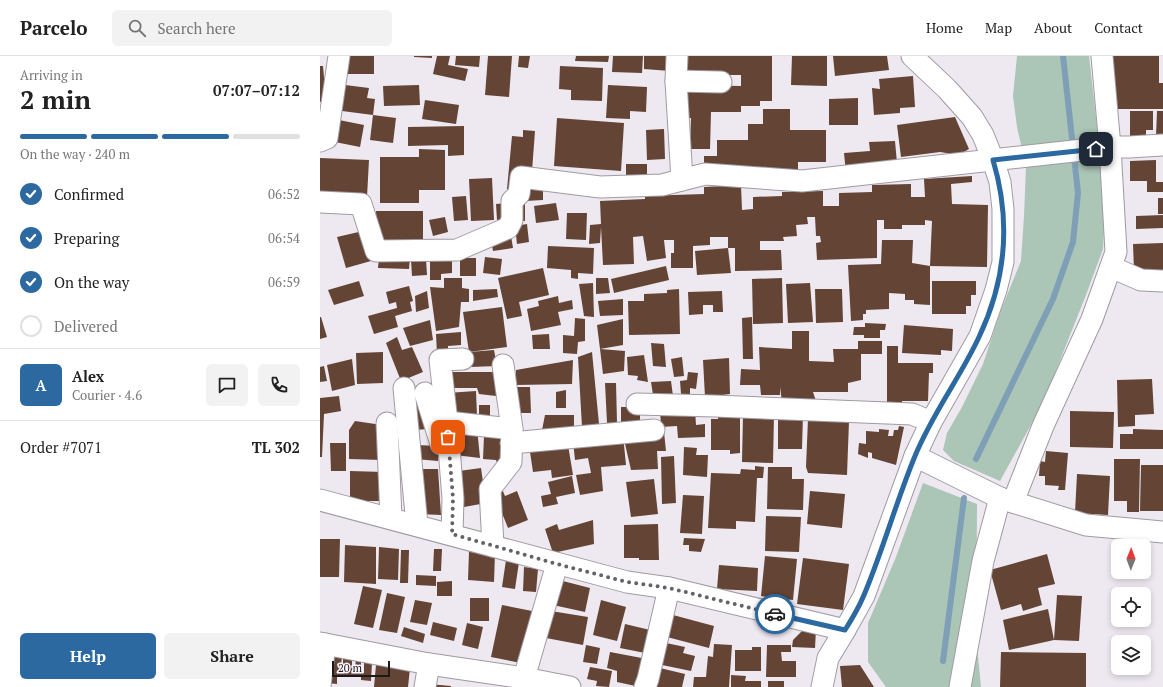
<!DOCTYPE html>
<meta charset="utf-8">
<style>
:root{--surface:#fff;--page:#f2f2f2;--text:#222;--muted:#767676;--line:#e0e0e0;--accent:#2d69a1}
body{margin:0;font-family:"PT Serif",serif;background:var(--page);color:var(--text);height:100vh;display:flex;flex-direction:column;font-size:15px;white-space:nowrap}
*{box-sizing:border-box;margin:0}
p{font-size:13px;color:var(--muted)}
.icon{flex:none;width:22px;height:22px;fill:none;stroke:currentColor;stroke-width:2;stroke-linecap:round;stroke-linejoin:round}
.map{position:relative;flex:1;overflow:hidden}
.panel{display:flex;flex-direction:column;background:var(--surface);width:320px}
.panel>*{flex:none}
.needle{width:26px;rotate:1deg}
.buttons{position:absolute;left:791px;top:483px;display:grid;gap:8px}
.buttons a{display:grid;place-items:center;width:40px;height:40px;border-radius:6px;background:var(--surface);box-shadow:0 2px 6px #0003;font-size:20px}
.scale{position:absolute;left:12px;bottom:10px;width:58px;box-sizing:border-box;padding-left:4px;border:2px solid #1b191c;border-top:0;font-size:11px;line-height:14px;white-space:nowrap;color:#1b191c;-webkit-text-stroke:3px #fbf5fe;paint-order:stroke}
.pin{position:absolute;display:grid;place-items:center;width:34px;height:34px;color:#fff;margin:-17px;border-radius:8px;box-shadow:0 2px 6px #0006}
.courier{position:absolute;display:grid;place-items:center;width:40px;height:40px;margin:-20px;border:3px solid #2d69a1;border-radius:50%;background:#fff;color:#222;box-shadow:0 1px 5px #0007}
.headline em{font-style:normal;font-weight:600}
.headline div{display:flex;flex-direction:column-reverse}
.headline{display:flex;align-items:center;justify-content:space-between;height:68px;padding:0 20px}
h1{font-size:26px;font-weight:600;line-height:30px}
.bar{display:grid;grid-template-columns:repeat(4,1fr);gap:6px 4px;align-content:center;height:48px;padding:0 20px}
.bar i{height:5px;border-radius:3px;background:var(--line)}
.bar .active{background:var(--accent)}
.bar p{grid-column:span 4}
.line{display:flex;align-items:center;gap:10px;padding:0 20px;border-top:1px solid var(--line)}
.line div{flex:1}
.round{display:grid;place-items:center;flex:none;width:42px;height:42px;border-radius:6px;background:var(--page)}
ol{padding:0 20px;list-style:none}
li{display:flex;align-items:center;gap:12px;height:44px}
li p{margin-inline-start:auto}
li .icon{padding:4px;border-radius:50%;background:var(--accent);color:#fff;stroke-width:4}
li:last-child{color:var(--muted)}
li i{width:22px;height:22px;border:2px solid var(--line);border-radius:50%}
.button{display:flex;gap:8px;margin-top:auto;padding:8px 20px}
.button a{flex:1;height:46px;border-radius:6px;background:var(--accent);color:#fff;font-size:16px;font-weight:600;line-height:46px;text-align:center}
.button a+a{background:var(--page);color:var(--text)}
header{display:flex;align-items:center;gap:24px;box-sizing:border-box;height:56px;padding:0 20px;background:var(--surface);border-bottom:1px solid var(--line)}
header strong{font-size:19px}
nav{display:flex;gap:22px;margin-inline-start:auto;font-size:14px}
.search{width:280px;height:36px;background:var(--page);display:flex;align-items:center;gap:10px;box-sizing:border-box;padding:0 14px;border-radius:6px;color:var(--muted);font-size:15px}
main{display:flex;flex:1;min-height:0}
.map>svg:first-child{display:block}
.green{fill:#abc5b6}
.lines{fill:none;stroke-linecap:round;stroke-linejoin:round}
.stream{stroke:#7e9fb6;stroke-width:6}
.building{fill:#644435}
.minor-casing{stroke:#a09aa3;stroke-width:23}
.minor{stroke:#fff;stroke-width:21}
.done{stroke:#656167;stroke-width:4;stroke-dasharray:0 7.2}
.route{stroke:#2d69a1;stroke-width:5}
</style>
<header>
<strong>Parcelo</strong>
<div class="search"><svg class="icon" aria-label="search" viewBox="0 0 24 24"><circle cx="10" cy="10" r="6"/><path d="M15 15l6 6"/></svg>Search here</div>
<nav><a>Home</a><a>Map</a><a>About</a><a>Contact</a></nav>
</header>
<main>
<section class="panel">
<div class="headline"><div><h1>2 min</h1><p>Arriving in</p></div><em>07:07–07:12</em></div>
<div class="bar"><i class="active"></i><i class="active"></i><i class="active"></i><i></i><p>On the way · 240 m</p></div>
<ol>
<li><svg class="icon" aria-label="check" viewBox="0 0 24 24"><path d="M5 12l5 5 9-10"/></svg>Confirmed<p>06:52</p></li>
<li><svg class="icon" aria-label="check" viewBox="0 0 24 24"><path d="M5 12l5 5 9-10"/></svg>Preparing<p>06:54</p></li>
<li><svg class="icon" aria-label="check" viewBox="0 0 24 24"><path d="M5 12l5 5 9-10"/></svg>On the way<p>06:59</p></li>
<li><i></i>Delivered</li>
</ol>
<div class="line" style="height:72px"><b class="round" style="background:var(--accent);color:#fff">A</b><div><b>Alex</b><p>Courier · 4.6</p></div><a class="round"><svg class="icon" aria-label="chat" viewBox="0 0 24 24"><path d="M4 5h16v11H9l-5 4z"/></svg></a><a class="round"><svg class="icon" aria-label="phone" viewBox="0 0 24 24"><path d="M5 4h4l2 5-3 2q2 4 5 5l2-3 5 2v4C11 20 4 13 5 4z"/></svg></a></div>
<div class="line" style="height:52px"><div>Order #7071</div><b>TL 302</b></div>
<div class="button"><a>Help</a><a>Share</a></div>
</section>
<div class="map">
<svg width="843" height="631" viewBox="0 0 843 631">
<rect width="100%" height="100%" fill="#eee8f1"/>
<g class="green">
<polygon points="697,0 769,0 782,115 785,150 783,193 766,239 723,347 680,425 634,405 623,394 627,377 642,351 663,308 681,254 701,205 704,160 706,111 697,71 693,40"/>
<polygon points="603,427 657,448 656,581 661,631 566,631 548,606 548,567 576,501"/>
</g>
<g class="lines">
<g class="stream">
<polyline points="656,403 733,243 753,186 758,137 743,0"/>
<polyline points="623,605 644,442"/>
</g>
</g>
<g class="building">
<rect x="26" y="0" width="28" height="18"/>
<polygon points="94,0 112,0 112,2 94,1"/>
<polygon points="117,0 130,0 128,9 148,13 145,25 113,18"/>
<polygon points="136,0 160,0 159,11 135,9"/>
<polygon points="168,0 192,0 189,41 165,39"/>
<polygon points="199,0 210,0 208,12 198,11"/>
<polygon points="256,0 289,0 288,6 255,5"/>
<polygon points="293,0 323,0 322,17 292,16"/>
<polygon points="324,0 351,0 350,15 324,13"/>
<polygon points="363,0 452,0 452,45 440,45 440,50 421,50 421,56 391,56 390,93 370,93 371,62 366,62 366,29 421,30 421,19 363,19"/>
<polygon points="472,0 507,0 507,30 471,29"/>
<polygon points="513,0 567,0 569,14 515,20"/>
<polygon points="793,0 839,0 839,27 843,27 843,53 793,53"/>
<polygon points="0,10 3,10 6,45 0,46"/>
<polygon points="240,10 283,12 282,45 251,44 251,34 239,33"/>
<polygon points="593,20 595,51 580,52 580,57 554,59 552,32 560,33 559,23"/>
<polygon points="25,29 49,32 47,42 55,43 53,59 22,55"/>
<polygon points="99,29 100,49 64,50 63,30"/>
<polygon points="288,29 327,31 326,56 310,55 310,63 286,62"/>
<polygon points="538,42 538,69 509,69 509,43"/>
<polygon points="105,44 139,49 136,68 102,63"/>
<polygon points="443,53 470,53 470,74 506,74 506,106 478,106 478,114 384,111 384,100 397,100 397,84 428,84 428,68 443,68"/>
<polygon points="810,55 833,55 833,74 826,74 826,82 810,82"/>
<polygon points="837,55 843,55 843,81 836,80"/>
<polygon points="53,59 76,62 73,87 50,84"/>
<polygon points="635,61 649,93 639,99 620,96 581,101 577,69"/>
<polygon points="237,62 304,67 301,115 234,110"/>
<polygon points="14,63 44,69 40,91 10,85"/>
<polygon points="144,70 144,99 128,100 128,89 88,90 88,71"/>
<polygon points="344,73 345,103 327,104 326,74"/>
<polygon points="203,74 215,75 212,115 195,134 187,133 192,80 203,81"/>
<polygon points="575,85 577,107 526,117 524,97 550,95 549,86"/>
<polygon points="99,93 125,94 125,134 99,134 99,147 60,147 60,101 99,101"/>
<polygon points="0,102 49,104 47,141 0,139"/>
<polygon points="836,104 836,126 843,126 843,136 827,136 827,125 810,125 810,105"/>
<rect x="306" y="108" width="21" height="17"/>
<polygon points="652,120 652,126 631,128 632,148 668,149 667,211 610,210 612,165 605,164 605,169 582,169 582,173 564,173 564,164 557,164 557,202 497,204 496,187 501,186 500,180 496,180 495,161 487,161 488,168 476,169 477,180 463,181 464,185 440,185 440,194 461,194 462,214 415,215 415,192 408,192 408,181 390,181 390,189 373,190 373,212 351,212 351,197 354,197 354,184 344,184 346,202 327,205 323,180 313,181 314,208 283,209 281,171 280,187 269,188 270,169 281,168 280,145 325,143 325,140 384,138 384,131 421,129 422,154 433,153 433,141 462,140 462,136 503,135 503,150 519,150 519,137 552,136 552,129 591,128 591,141 605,141 604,123"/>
<polygon points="172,122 174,164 151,165 149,123"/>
<polygon points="223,125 223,144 205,145 205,126"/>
<polygon points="146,140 148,164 134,165 132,141"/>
<rect x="838" y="142" width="5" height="16"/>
<polygon points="187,147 188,163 177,164 176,148"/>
<polygon points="236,147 239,164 216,167 214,150"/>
<rect x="195" y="148" width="10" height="17"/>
<polygon points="56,155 103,155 103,187 57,187"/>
<polygon points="247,157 267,157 266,184 246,183"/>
<polygon points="843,159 843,172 816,173 816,160"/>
<polygon points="125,161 128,176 113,180 109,164"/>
<polygon points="207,168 209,186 197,188 195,170"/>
<polygon points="43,175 51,205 26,212 17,181"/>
<polygon points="191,180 193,192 173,195 171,183"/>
<polygon points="562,184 593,184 592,207 610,210 610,249 594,248 594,244 585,244 585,238 569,237 569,253 546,254 546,258 543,258 543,264 531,265 528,209 561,208"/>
<polygon points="843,187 843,215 814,215 813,188"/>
<polygon points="228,190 274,192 273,218 258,217 258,223 251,222 251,214 227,212"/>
<polygon points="408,192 411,217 377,219 375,195"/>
<polygon points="59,201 90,201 89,213 58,212"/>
<polygon points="165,201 182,203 180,219 163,217"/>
<polygon points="132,202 132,217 121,218 121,224 110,224 110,203"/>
<rect x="140" y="202" width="16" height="18"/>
<polygon points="106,203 107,219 92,220 91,204"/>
<polygon points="346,210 349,224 294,237 291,223"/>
<polygon points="223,212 229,239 199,246 202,260 187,263 178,222"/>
<polygon points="124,222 142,222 142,232 149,233 149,246 141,246 139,271 116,275 110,231 124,232"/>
<polygon points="276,222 288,222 290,237 276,238"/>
<polygon points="462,222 463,267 433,268 432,223"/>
<polygon points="39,225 44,240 14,249 8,234"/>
<polygon points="612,225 656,225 656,239 651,239 651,250 646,250 646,258 612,258"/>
<polygon points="273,227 274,261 264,260 259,228"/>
<polygon points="490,227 493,266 468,267 466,228"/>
<polygon points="89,230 93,245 90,246 92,255 75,260 78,271 54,278 48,260 77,252 76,246 69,248 66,236"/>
<polygon points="177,233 178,241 153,245 153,234"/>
<polygon points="359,233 360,278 309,279 308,245 324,245 324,238 347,237 347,234"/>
<polygon points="495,233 522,233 523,266 496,267"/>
<polygon points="107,235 109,252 96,256 95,240"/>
<polygon points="402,235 403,256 393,256 393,249 383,249 383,258 369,259 368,236"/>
<polygon points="238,240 239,247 252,244 253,253 238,256 241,269 211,275 207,253 219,250 218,245"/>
<polygon points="303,243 303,259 280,260 278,245"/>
<polygon points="182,251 187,291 149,296 143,256"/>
<polygon points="0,261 1,261 7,281 0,283"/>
<polygon points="432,261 433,303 423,303 422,262"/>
<polygon points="255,262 265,263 265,285 258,286 257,298 243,297 243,279 254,280"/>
<polygon points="303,263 303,289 280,293 277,269"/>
<polygon points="110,264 113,284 90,290 83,272"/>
<polygon points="545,267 566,268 565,274 560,274 560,282 544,282 544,279 533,279 534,271 545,271"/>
<polygon points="584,269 633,273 632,295 621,294 621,299 582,297"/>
<polygon points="472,275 489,275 489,305 514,306 513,293 538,293 538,285 562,285 562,298 541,298 541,324 528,327 528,336 493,336 496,345 462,346 460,331 460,339 441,339 440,329 420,329 421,313 440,314 439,291 472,293"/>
<polygon points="141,276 141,289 128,290 128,297 117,298 116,278"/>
<polygon points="229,278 230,293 213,293 212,279"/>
<polygon points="77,281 82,294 92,291 103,316 81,325 66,287"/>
<polygon points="331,287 344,288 346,311 333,310"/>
<polygon points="567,290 578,290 578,307 613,307 613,317 609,317 608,345 582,345 582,351 567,351"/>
<polygon points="280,293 305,295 304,315 283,318"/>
<polygon points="174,294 177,310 150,311 149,296"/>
<polygon points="63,296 63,327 37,328 36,297"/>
<polygon points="272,296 279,368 262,371 258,301"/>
<polygon points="324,299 328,326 317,324 318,320 308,319 307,301"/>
<polygon points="362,301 364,320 354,321 351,303"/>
<polygon points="409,302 410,338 385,341 383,304"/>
<polygon points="32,303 35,329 12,335 7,309"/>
<polygon points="253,304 252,328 196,329 196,314"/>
<polygon points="4,310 7,325 0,326 0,311"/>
<polygon points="125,316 176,316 176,340 159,338 157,332 126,332"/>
<polygon points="368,316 378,317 376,333 370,332 370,338 361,338 360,325 367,324"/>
<polygon points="832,323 834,358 815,359 815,370 798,371 797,324"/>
<polygon points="351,325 353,340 333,339 331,326"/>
<polygon points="285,327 296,327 297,367 287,367"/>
<polygon points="195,331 210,331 211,357 194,357"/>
<polygon points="246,334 246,352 236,352 236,336"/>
<polygon points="156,335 157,360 130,360 127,337"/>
<polygon points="19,340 21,355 4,358 2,401 0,401 0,342"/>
<polygon points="92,347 102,347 109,373 94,374"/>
<rect x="159" y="349" width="11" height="14"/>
<polygon points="301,351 320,351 320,368 301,374"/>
<polygon points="340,352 375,354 376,369 385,368 385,381 358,382 357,370 341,371"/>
<polygon points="750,355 794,356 793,392 750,391"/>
<polygon points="420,358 420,397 410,398 410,394 391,394 391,363 398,363 398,359"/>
<polygon points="458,358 483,358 482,393 458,393"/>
<polygon points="225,359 254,359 254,374 222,374"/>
<polygon points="423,359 454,359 453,407 422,406"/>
<polygon points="488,363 529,365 527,419 488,417 486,411"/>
<polygon points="35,365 62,369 62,404 29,403 29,374"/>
<polygon points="131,370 157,372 160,402 135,399"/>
<polygon points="579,370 584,371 576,409 552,402 552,397 548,396 548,402 538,398 539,387 546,388 546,375 559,376 559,373 569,374 568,380 573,380 574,374 578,374"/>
<polygon points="813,373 843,374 843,393 800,393 800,378 813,378"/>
<polygon points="187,375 180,414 176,404 163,403 164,380"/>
<polygon points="344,376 346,395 337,395 338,413 311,414 303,379 306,409 281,411 283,435 260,439 256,419 271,417 268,402 255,404 253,385 303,379"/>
<polygon points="10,387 26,387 26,415 11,415"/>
<polygon points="96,389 119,390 118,405 95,403"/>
<polygon points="248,389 253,419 232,422 231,414 213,416 210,396"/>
<polygon points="364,391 377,392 376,399 388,399 387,421 363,419"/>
<polygon points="726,395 748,397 745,434 738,434 739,430 725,429 725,420 719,420 720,405 725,406"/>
<polygon points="354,400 356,447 342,448 341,401"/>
<polygon points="794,403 820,403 819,456 807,456 807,445 794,445"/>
<polygon points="821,409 843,409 843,455 820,455"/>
<polygon points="435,410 444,411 443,422 437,422 435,466 416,465 416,473 388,472 391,417 420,418 421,413 435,414"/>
<polygon points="448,411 472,411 472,423 484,423 483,454 447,453"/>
<polygon points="161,412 166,447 144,451 139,415"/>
<polygon points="97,413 118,413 121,459 98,458"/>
<polygon points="30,415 64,416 64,445 30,445"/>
<polygon points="757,418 790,420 788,459 755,457"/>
<polygon points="252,420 255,437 236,441 238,448 223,451 221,440 231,438 228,426"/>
<polygon points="334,423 338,458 311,461 306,426"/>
<polygon points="182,433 185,440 197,435 208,464 188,472 174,437"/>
<polygon points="490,435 525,438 522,472 487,468"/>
<polygon points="363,439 384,440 382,478 360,477"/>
<polygon points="446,460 481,461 479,496 445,495"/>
<polygon points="273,464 274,488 233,497 225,473 237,468 239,474"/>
<polygon points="338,468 339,504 319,504 319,502 304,502 304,469"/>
<polygon points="364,482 385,483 381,496 369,495 369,489 363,489"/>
<polygon points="0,483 20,483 19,521 0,521"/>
<polygon points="25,489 56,491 56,528 24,526"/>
<polygon points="59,491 79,493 78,524 58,523"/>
<polygon points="114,493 122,493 121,515 113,515"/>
<polygon points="81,494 89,494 88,527 80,527"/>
<polygon points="149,496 175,497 174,526 148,524"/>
<polygon points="727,498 735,528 718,532 722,549 703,555 701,548 681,554 670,514"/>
<polygon points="445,500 477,503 473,544 441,540"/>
<polygon points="483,502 529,508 523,554 477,548"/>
<polygon points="186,504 199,506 195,533 182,531"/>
<polygon points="399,509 438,512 437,535 397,533"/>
<polygon points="204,511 218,513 216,536 203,535"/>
<polygon points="96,519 116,520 116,530 96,529"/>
<polygon points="239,524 270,532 265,556 233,549"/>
<polygon points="132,525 132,540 117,540 117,526"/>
<polygon points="43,530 62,534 53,572 34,568"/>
<polygon points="67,537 85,541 77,577 59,574"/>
<polygon points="737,539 762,540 759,585 734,584 689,594 683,564 728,553 734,584"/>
<rect x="150" y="542" width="19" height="23"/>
<polygon points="95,544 112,547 107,569 90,566"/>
<polygon points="281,544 306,551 297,585 273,579"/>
<polygon points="182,549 212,555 201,607 171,601"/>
<polygon points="231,555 268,561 263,589 226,582"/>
<polygon points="353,559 394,570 389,592 347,581"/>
<polygon points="113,566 137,572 134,585 110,579"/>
<polygon points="147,567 163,571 158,593 142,589"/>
<polygon points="305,568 330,574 325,597 300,592"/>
<polygon points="84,571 105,578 103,587 81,580"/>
<polygon points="485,572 496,573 495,592 472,591 473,584"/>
<polygon points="346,587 365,591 363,597 375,600 371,615 342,609"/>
<polygon points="394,588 412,589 409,631 373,631 374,621 386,621 388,600 393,601"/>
<polygon points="266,589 280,592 277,608 263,606"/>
<polygon points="447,589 471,589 471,596 461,596 462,605 476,605 476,621 446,621"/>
<polygon points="432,591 441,591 441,615 415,615 415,594 432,594"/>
<polygon points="290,596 327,603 320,631 297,626 297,615 287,612"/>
<polygon points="681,596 766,597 766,631 680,631"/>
<polygon points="8,599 22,599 21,612 23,612 23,600 32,600 32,611 35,611 36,604 41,604 41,617 44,617 44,607 52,607 51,625 41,624 41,619 17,619 17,628 7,627"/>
<polygon points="56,609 90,612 88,631 54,631"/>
<polygon points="540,609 554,631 522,631 520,610"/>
<polygon points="270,611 292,615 289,631 276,630 277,625 267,623"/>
<polygon points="340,612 365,618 362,631 336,631"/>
<polygon points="411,619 426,620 425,625 441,625 441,631 411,631"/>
<rect x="448" y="625" width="16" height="6"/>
<polygon points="109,628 131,630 131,631 109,631"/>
</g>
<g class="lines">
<g class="minor-casing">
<g id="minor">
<polyline points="357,0 356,25 362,124"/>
<polyline points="356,25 401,26"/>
<polyline points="0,85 7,82 19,0"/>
<polyline points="0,146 41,148 56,195 137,194 188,172 192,164 192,145 199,138 201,121 280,131 342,129 385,118 482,125 790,91 809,91 843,89"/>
<polyline points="791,211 821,224 843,225"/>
<polyline points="84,332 97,469"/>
<polyline points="105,337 121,388"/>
<polyline points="317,348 395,350 592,358 611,366"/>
<polyline points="127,366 120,304 143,303"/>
<polyline points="67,367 71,462"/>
<polyline points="191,387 334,374"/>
<polyline points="595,400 680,442 766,469 843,476"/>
<polyline points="0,444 307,526 349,532 525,574"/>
<polyline points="693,446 723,370 772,263 796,196 790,91 782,0"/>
<polyline points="132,478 133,443 127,366 192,373"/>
<polyline points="173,490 170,433 191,406 192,373 183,309"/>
<polyline points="0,587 109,608 204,622 250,631"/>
<polyline points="0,630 5,588"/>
<polyline points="105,631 109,608"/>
<polyline points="203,631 204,622 237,508"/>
<polyline points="325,631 328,623 349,532"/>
<polyline points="502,631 508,602 525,574 544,540 595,400 611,366 660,280 676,234 683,206 683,153 680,126 673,104 663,79 652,61 627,33 592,0"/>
<polyline points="640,631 663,505 680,442"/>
</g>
</g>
<use href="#minor" class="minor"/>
</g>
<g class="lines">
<polyline class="done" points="128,381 133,442 132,478 237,508 307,526 349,532 455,558"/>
<path class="route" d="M455,558L525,574C532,563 539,551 544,539C563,494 576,446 595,400C612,358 640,322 659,281C686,224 691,164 673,104L776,93"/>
</g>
</svg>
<div class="buttons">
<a><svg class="needle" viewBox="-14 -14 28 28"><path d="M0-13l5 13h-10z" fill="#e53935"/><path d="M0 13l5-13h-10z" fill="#767676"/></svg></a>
<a><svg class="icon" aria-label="locate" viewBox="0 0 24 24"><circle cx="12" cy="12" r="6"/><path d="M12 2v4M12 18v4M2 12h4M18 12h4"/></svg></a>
<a><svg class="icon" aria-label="layers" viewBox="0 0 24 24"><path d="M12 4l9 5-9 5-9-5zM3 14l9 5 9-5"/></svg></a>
</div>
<div class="scale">20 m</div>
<div class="pin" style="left:128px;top:381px;background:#ea580c"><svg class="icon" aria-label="bag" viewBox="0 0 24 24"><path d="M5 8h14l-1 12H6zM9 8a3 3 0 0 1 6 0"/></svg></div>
<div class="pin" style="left:776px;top:93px;background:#1f2937"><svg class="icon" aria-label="home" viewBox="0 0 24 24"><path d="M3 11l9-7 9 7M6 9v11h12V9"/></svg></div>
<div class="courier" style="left:455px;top:558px"><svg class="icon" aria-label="car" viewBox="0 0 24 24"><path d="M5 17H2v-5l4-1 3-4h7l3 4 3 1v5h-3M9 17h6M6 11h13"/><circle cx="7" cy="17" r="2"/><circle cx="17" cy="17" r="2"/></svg></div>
</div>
</main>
